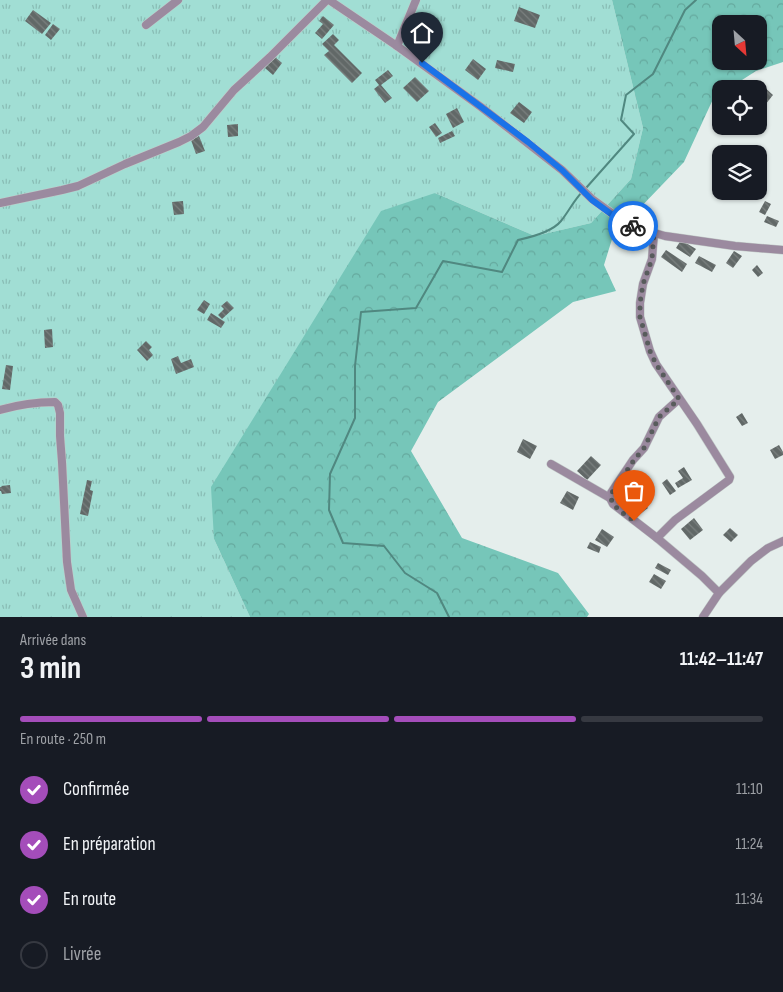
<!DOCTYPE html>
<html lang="fr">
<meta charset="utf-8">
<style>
:root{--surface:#171b24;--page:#20242c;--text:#f1f3f6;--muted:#9ea1a6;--line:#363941;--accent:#a44dba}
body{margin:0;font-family:"Sofia Sans Condensed",sans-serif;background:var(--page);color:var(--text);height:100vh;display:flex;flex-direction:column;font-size:19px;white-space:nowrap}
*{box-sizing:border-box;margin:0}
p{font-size:16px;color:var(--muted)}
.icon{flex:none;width:28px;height:28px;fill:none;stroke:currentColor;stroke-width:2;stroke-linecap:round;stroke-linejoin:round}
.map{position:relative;height:617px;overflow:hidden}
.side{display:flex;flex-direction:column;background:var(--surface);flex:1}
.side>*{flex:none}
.needle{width:32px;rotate:154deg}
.buttons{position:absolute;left:712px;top:15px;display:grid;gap:10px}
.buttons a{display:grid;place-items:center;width:55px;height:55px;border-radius:10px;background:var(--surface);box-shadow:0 1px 4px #0004;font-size:25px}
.pin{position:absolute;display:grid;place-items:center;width:42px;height:42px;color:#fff;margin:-51px -21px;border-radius:50% 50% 50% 0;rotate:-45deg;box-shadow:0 0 5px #0007}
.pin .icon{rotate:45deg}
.courier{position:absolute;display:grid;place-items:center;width:50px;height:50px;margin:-25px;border:4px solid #1a73e8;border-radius:50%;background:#fff;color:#222;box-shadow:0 1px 6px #0007}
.overview em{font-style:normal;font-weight:700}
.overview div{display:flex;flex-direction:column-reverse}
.overview{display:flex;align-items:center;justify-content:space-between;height:85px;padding:0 20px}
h1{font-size:32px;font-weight:700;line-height:38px}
.bar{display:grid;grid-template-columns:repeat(4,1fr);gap:8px 5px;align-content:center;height:60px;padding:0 20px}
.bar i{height:6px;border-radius:4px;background:var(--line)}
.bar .on{background:var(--accent)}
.bar p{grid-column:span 4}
ol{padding:0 20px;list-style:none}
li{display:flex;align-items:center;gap:15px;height:55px}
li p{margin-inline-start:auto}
li .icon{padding:5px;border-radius:50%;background:var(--accent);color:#fff;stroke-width:4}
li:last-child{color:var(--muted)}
li i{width:28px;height:28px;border:2px solid var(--line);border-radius:50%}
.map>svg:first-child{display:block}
.grass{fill:url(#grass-tufts)}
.forest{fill:url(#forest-crowns);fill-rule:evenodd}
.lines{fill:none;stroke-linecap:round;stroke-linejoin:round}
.stream{stroke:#508880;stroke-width:2}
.building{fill:url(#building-back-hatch)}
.minor-casing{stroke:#c2cac8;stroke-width:9}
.minor{stroke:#9b8a9f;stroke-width:8}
.done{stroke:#585c5c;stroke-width:5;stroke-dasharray:0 9}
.route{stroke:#1a73e8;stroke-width:6}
</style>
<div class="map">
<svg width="783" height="617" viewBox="0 0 783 617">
<defs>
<pattern id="grass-tufts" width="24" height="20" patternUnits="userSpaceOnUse" patternTransform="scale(1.25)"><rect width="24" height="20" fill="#a1ded4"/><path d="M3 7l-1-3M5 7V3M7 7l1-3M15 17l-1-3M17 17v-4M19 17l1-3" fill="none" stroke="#89bdb5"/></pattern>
<pattern id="forest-crowns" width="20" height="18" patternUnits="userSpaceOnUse" patternTransform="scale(1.25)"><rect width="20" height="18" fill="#76c6b9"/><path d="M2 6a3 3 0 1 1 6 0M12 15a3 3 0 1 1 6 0" fill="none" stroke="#65a99e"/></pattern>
<pattern id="building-back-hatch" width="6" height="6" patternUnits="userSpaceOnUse" patternTransform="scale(1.25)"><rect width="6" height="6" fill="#616867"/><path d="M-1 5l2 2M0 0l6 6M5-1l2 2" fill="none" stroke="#7a807f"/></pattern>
</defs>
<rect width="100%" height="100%" fill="#e5eeec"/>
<polygon class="grass" points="0,0 612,0 643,128 631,179 591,223 535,236 435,193 214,539 250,617 0,617"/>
<path class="forest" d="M612,0H783V62L756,71L728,89H721V93L714,97L684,162L613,236L604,265L616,291L573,302L438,402L411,451L462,538L558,573L589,614L587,617H250L214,539L211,487L381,211L435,193L535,236L591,223L631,179L643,128ZM721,24H759V61H721Z"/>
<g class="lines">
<g class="stream">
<polyline points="586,188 634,134 621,120 626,95 653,74 685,10 696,0"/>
<path d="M449,617L437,593L405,573L384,546L343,543L329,510L330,474L355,418V366L361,312L416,308L443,261L502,272L518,240C532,237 552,232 561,221C569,211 574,200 583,191"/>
</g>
</g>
<g class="building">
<polygon points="519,7 540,15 535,28 514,21"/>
<polygon points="33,10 51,23 42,34 25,21"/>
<polygon points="323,16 334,25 322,39 315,33 323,24 319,21"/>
<polygon points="53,24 60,29 51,40 45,35"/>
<polygon points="333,34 339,40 334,45 362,73 352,83 324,55 329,51 322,44"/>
<polygon points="275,57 282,63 273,75 265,68"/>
<polygon points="473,59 486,69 478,80 465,70"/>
<polygon points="497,60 515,64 513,72 495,68"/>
<polygon points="388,70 393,76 381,85 392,98 385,103 374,89 379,85 375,80"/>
<polygon points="415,77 429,91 417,102 403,88"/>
<polygon points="763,86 773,95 761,110 759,108 759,91"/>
<polygon points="519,102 532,112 524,123 510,113"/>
<polygon points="457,108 464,122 453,128 446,114"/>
<polygon points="435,123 442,133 436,137 429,127"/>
<polygon points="238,124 238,136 228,137 227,125"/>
<polygon points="452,131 455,136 440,143 438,138"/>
<polygon points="199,136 205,151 196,154 191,140"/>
<polygon points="183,201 184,214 174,215 172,202"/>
<polygon points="765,201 771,204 765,215 759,212"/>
<polygon points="767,216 779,221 776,227 764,222"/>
<polygon points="641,231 649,239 643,245 635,237"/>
<polygon points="681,240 696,249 690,257 676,248"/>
<polygon points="666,250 687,264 682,272 661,257"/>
<polygon points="734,251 742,256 733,268 726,263"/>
<polygon points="699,256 716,265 712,272 695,263"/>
<polygon points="757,265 763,273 758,277 752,270"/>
<polygon points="204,300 210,304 204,314 197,310"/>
<polygon points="227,301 234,308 222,319 218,315 224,309 221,306"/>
<polygon points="211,313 225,322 221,328 207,320"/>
<polygon points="52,329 53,347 45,348 44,330"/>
<polygon points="146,341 152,347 149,350 153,355 147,361 137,350"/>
<polygon points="178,356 181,363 191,359 194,367 176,374 171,359"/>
<polygon points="6,365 13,366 10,390 2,389"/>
<polygon points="742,413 748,423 742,426 736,417"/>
<polygon points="523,439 537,446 530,459 517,452"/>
<polygon points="779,445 783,452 783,455 775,459 770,450"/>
<polygon points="591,456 601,465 587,480 577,471"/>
<polygon points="684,467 692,480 678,488 675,483 683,478 678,471"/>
<polygon points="628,475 640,486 635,491 624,479"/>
<polygon points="667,479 676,491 670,495 662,483"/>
<polygon points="87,480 92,481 90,490 93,491 88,516 80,514"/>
<polygon points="10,485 11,493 2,494 1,491 0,491 0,487 2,487 1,486"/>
<polygon points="567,491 579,497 573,510 560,503"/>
<polygon points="636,495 648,508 640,514 629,501"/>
<polygon points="694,518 703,530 690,540 681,529"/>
<polygon points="730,528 738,535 731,542 723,535"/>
<polygon points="602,529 614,537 607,547 595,540"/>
<polygon points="590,542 601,547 599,553 587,548"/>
<polygon points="658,563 671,570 668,575 655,568"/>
<polygon points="654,574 666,581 661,589 649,582"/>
</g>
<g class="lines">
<g class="minor-casing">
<g id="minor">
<polyline points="329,0 397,46 481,107 562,170 592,199 624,222 644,230 665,236 735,246 783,250"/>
<polyline points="146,25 178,0"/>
<polyline points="397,46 416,0"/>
<polyline points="0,203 62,190 78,186 125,164 179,142 191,136 203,127 234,90 270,57 327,0"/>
<polyline points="654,233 652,259 643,284 640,303 640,317 650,351 656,364 697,424 730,477 729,480 675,520 657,538"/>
<path d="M0,410C17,405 37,402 55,402L58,405L60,413V436L62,462L67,562L71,590L83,617"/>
<polyline points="551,464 610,498 613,504 657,538 702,576 719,593"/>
<polyline points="610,498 611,493 633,460 644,448 659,417 679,399"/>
<polyline points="703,617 719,593 751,561 768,548 783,541"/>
</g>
</g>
<use href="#minor" class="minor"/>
</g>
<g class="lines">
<path class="done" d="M633,226L654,233L652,259L643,284L640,303V317L650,351L656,364L679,399L659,417L644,448L634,460L611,494C609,506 625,514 634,521"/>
<polyline class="route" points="422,63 528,142 562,170 592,200 618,219 633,226"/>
</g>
</svg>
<div class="buttons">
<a><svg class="needle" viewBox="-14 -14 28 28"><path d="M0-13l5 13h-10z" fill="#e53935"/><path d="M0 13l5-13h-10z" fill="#9ea1a6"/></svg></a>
<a><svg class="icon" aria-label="locate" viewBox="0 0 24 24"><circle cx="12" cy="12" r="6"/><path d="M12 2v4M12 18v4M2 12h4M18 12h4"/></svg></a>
<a><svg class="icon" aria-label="layers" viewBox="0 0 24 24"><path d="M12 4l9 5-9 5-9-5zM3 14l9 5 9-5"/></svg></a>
</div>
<div class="pin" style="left:634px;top:521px;background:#ea580c"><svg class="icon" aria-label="bag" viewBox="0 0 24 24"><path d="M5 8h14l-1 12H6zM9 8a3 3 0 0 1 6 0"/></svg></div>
<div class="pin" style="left:422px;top:63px;background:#1f2937"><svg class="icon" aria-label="home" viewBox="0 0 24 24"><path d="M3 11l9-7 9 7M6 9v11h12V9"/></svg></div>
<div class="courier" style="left:633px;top:226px"><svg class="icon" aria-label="bike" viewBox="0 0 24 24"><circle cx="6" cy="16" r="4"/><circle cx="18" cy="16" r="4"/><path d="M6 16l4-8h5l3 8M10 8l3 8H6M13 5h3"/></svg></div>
</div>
<section class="side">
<div class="overview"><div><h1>3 min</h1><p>Arrivée dans</p></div><em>11:42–11:47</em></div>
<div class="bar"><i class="on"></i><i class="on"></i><i class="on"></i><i></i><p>En route · 250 m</p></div>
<ol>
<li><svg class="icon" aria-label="check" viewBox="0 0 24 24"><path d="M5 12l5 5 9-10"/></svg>Confirmée<p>11:10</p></li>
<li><svg class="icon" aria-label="check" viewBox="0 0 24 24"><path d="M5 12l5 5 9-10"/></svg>En préparation<p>11:24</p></li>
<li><svg class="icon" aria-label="check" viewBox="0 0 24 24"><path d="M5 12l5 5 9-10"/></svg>En route<p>11:34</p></li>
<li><i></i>Livrée</li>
</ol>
</section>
